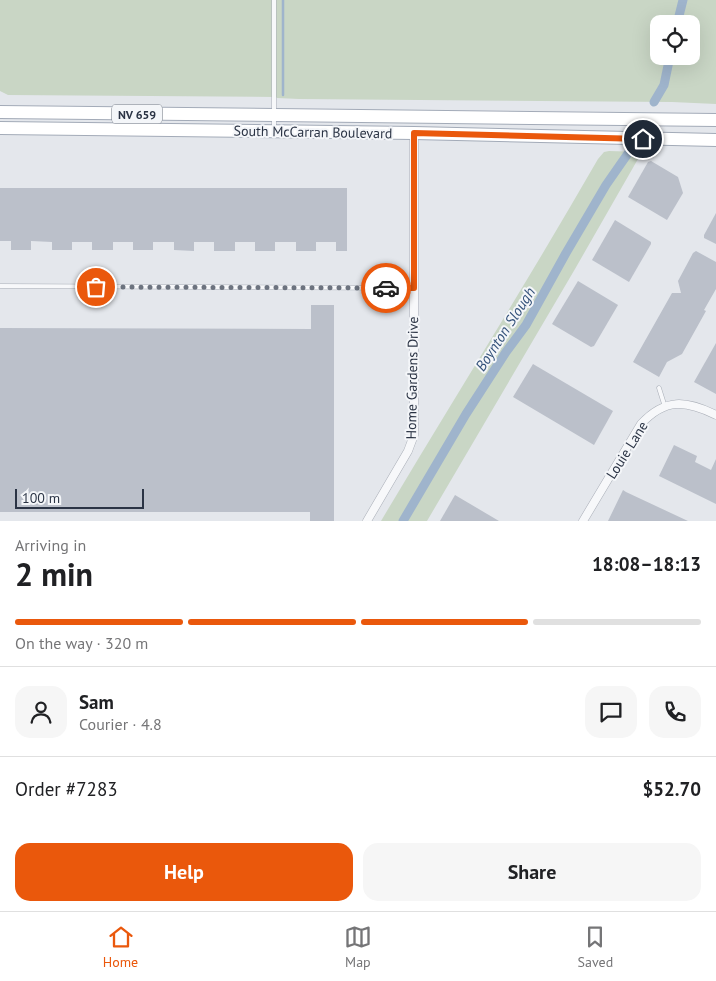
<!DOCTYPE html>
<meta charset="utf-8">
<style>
:root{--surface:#fff;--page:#f6f6f6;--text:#202124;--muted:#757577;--line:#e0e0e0;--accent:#ea580c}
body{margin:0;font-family:"PT Sans",sans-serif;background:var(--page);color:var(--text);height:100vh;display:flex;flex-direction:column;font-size:19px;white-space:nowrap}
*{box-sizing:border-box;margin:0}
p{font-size:16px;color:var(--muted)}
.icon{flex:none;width:28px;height:28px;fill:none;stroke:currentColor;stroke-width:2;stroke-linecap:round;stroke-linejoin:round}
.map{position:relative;height:521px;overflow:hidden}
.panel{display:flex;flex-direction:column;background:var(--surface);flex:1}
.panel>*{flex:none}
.controls{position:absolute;left:650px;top:15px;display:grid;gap:10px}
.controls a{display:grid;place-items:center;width:50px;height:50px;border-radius:10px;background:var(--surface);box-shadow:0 5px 20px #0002;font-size:25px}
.scale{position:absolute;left:15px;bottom:12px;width:129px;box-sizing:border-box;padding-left:5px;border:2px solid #2b3445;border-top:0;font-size:14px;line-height:18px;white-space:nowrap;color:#2b3445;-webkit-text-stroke:4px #f4f6f9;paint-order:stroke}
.pin{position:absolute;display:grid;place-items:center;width:42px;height:42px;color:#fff;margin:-21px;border:2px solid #fff;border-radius:50%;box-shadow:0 1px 5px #0007}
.courier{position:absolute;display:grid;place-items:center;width:50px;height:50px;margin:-25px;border:4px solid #ea580c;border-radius:50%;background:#fff;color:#222;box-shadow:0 1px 6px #0007}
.overview em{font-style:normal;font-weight:700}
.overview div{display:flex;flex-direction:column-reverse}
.overview{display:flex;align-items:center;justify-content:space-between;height:85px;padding:0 15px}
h1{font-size:32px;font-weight:700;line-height:38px}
.bar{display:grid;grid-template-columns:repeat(4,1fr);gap:8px 5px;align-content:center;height:60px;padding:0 15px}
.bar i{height:6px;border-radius:4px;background:var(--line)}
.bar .selected{background:var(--accent)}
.bar p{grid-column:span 4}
.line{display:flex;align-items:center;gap:12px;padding:0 15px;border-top:1px solid var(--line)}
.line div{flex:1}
.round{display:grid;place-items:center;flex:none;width:52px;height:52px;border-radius:15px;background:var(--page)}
.primary-button{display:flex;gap:10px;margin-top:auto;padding:10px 15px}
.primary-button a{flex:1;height:58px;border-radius:15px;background:var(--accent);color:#fff;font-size:20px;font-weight:700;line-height:58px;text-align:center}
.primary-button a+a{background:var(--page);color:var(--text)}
.tab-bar{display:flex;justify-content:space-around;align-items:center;height:70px;border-top:1px solid var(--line);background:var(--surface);font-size:14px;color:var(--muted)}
.tab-bar a{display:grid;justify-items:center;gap:2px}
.tab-bar .selected{color:var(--accent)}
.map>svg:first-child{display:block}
.green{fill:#c9d6c5;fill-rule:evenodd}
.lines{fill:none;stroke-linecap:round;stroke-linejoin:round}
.stream{stroke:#9fb4cc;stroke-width:2.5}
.canal{stroke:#9fb4cc;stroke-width:9}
.building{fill:#bbc0ca}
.lane-casing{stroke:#a9aeb7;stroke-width:5}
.street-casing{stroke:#a9aeb7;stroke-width:9}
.primary-casing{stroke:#a3abb8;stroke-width:14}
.lane{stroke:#f7f8fa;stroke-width:4}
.street{stroke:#f7f8fa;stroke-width:8}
.primary{stroke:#fff;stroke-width:12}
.done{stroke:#6c737f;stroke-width:5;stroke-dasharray:0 9}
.route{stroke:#ea580c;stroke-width:6}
.labels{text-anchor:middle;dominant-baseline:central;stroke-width:4;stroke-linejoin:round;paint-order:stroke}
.shield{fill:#f4f6f9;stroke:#676e7b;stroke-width:1}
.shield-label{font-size:12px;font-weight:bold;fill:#2b3445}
.street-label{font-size:14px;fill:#2b3445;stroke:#f4f6f9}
.water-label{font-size:15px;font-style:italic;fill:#34527a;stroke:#f4f6f9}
</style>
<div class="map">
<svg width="716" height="521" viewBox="0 0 716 521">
<rect width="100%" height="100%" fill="#e4e7ec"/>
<g class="green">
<path d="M0,0H716V104L672,102L299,99L277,98L276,97L8,95L0,91ZM659,24H691V56H659Z"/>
<path d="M609,151L642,152L575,269L427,521H381C453,400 528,281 598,159L604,152Z"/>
</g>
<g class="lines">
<polyline class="stream" points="283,0 283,95"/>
<g class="canal">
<polyline points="677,24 683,0"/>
<polyline points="654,102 664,85 670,56"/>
<polyline points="403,521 466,414 506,352 526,325 566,253 606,185 629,152"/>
</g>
</g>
<g class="building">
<polygon points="651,161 678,177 683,193 667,220 628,197 648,162"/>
<polygon points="0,188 347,188 347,251 336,251 336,242 316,242 316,251 296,251 296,242 275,242 275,251 255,251 255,242 235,242 235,251 214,251 214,242 194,242 194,251 174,250 174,242 153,242 153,250 133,250 133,242 113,242 113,250 92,250 92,242 72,242 72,250 52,250 52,242 31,241 31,250 11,250 11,241 0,241"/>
<polygon points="716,213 716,244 704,238 704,235"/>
<polygon points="615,220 651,242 651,244 629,282 592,260"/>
<polygon points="696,251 716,262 716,289 704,310 706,311 682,354 667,362 659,377 633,362 672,293 681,293 678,281 693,253"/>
<polygon points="578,281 618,305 594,346 591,347 552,324"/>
<polygon points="311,305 334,305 334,521 310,521 310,512 0,512 0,328 311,329"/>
<polygon points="716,343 716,394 694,382"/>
<polygon points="533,364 613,411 594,445 513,397"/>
<polygon points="674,445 697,456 695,462 711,470 716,459 716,504 659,476"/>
<polygon points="623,490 626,492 688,521 608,521"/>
<polygon points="455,495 499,521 440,521"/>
</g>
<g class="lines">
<g class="lane-casing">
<g id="lane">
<polyline points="274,0 274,129"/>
<polyline points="0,286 414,288"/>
<polyline points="659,388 665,407"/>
</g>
</g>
<g class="street-casing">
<g id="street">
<polyline points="367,521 408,451 414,435 414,133"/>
<path d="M583,521L641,424C665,398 686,400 716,415"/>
</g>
</g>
<g class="primary-casing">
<g id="primary">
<polyline points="0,112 716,120"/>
<polyline points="0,128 414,133 716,140"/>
</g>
</g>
<use href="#lane" class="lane"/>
<use href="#street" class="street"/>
<use href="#primary" class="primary"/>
</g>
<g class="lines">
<polyline class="done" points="96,287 386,288"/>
<polyline class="route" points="386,288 414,288 414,133 643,139"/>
</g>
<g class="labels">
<rect class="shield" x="112" y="104.5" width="50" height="19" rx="4"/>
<g class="shield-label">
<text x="137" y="114">NV 659</text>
</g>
<g class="street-label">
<text transform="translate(313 132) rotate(1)">South McCarran Boulevard</text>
<text transform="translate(412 378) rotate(-89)">Home Gardens Drive</text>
<text transform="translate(627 450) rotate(-58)">Louie Lane</text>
</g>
<g class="water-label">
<text transform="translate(505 329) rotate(-57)">Boynton Slough</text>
</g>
</g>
</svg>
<div class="controls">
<a><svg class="icon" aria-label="locate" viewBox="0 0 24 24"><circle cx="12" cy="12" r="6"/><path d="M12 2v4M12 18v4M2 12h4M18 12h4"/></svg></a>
</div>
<div class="scale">100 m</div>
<div class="pin" style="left:96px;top:287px;background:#ea580c"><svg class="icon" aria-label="bag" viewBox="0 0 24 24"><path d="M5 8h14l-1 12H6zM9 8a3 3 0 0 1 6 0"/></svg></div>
<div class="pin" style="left:643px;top:139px;background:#1f2937"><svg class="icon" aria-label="home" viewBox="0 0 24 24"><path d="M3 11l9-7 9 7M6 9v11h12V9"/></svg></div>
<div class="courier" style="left:386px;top:288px"><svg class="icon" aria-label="car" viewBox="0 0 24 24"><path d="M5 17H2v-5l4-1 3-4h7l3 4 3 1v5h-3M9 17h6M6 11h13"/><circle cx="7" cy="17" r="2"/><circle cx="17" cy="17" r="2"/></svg></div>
</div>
<section class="panel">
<div class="overview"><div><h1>2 min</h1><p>Arriving in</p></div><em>18:08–18:13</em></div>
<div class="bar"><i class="selected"></i><i class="selected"></i><i class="selected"></i><i></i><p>On the way · 320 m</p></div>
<div class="line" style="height:90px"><a class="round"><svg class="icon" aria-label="person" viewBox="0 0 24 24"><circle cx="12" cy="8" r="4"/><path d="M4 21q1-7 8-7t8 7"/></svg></a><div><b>Sam</b><p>Courier · 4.8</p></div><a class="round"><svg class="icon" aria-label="chat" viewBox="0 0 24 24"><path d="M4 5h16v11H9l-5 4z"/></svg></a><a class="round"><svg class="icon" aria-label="phone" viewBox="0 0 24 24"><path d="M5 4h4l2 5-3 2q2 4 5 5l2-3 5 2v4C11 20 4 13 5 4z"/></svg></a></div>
<div class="line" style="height:65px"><div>Order #7283</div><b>$52.70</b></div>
<div class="primary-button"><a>Help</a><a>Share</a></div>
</section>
<nav class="tab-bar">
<a class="selected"><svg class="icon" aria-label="home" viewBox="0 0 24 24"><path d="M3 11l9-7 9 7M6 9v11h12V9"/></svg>Home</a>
<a><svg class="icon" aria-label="map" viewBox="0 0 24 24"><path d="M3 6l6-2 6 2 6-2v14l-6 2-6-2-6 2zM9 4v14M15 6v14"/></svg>Map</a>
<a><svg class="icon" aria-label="saved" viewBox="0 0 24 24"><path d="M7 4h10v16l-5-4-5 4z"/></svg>Saved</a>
</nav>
